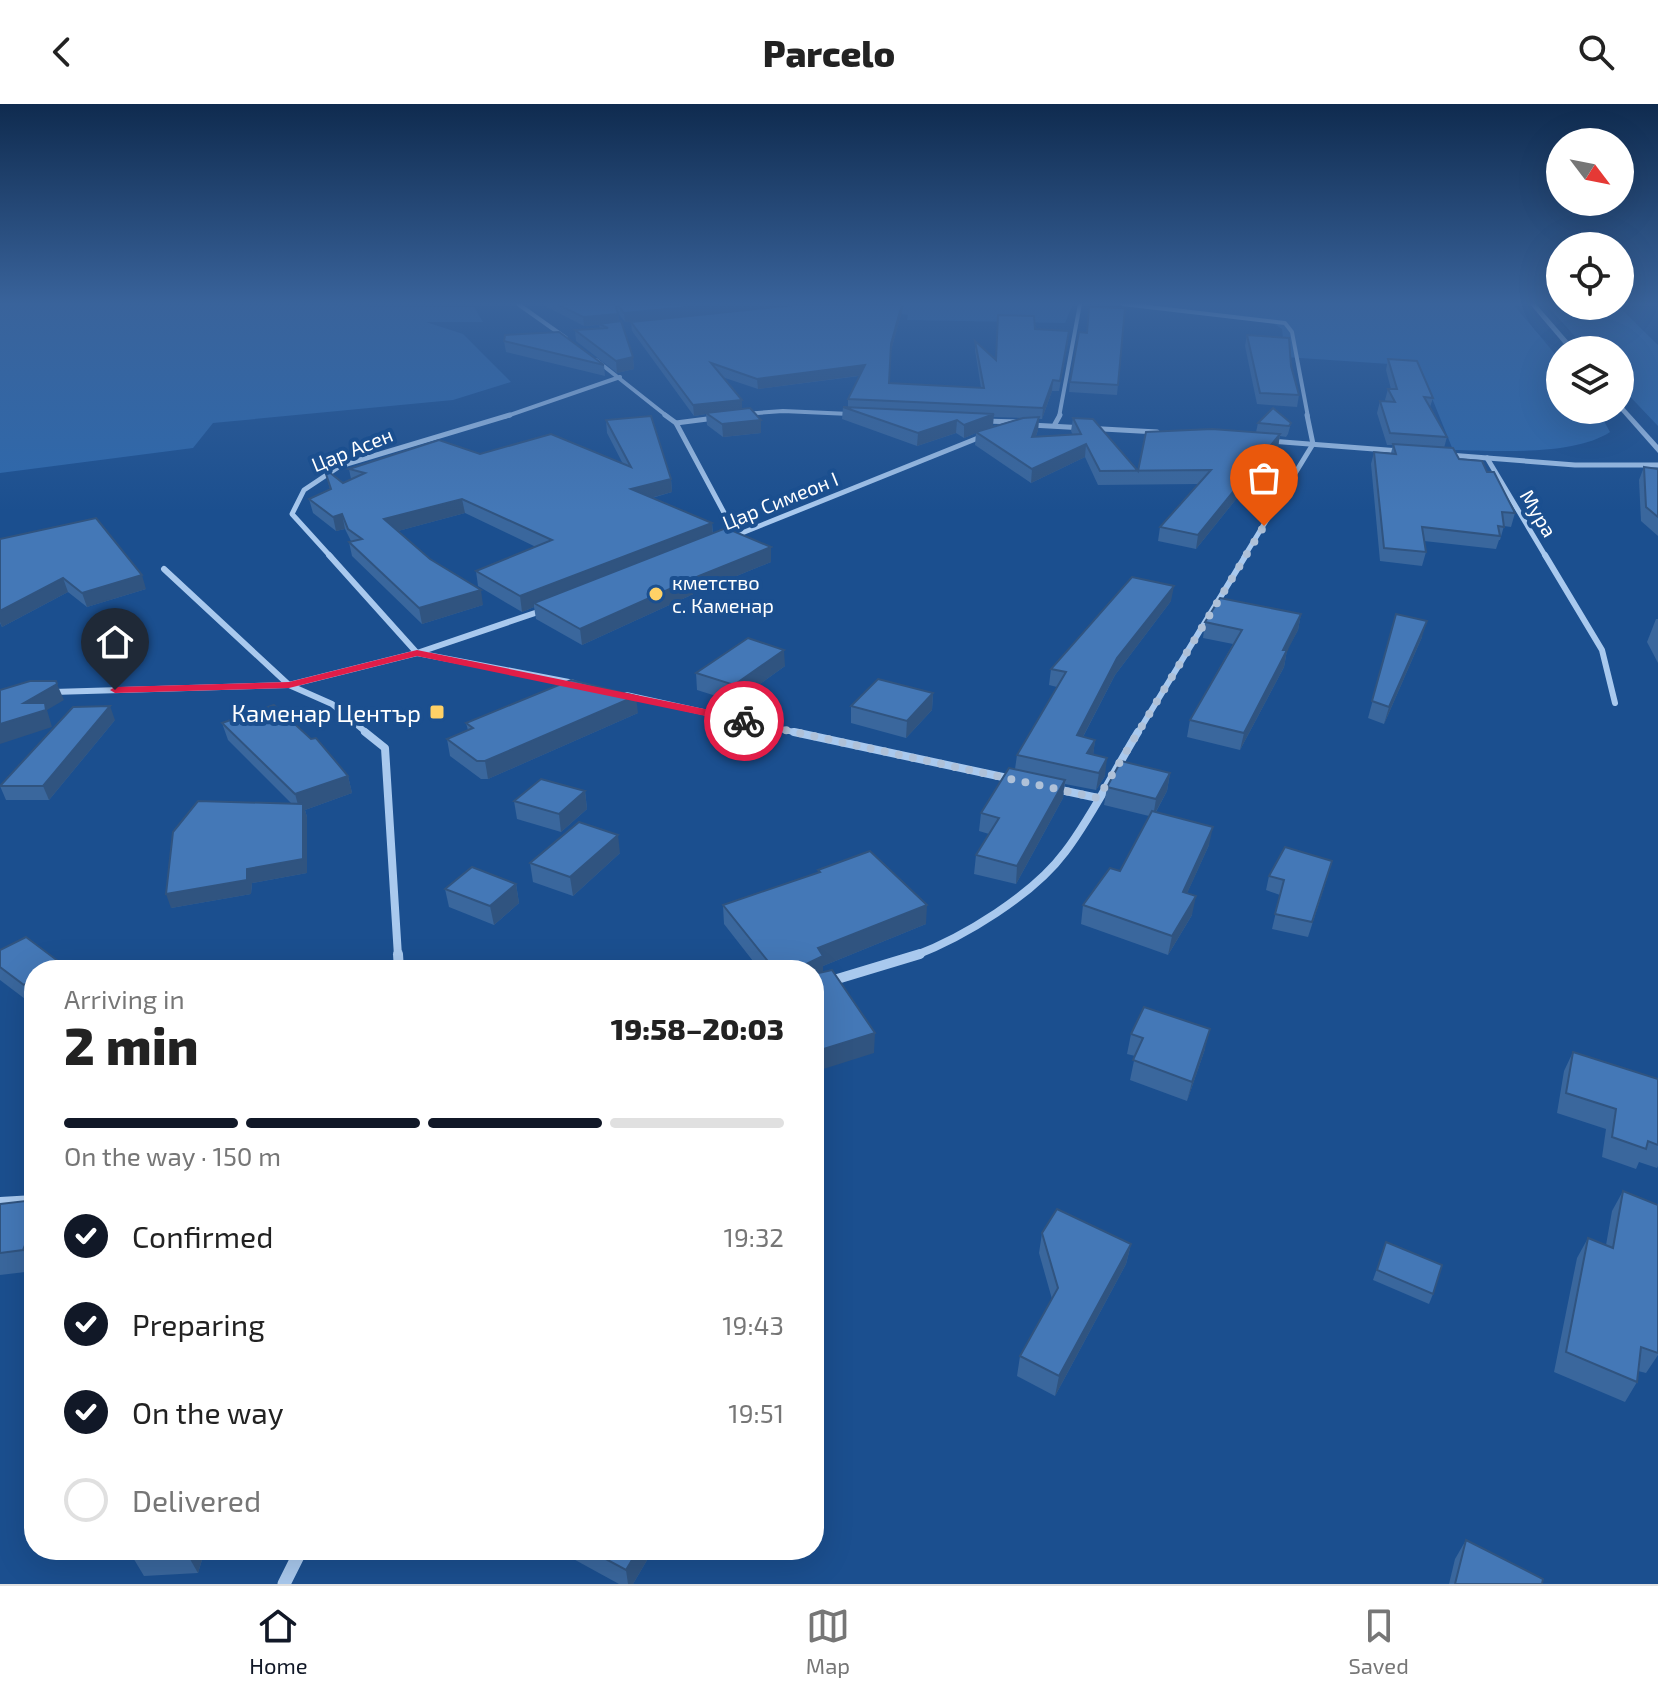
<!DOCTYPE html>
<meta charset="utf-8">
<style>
:root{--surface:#fff;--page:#f2f2f2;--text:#222;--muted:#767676;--line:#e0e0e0;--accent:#111827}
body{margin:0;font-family:"Exo 2",sans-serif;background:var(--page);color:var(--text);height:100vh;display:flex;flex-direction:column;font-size:30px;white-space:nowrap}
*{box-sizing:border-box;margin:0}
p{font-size:26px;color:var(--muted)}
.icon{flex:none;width:44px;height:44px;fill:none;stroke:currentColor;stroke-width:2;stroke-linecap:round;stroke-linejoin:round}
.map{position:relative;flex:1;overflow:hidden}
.sheet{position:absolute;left:24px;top:856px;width:800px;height:600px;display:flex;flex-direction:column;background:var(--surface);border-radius:32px;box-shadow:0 8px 32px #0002}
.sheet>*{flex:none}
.needle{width:52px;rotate:122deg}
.controls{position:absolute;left:1546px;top:24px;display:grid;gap:16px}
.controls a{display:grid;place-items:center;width:88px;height:88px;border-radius:50%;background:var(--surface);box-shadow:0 8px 32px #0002;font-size:40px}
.pin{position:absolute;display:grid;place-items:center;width:68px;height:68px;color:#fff;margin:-82px -34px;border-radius:50% 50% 50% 0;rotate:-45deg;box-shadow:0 0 8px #0007}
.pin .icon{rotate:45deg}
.courier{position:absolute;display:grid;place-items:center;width:80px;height:80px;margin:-40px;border:6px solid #e11d48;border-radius:50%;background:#fff;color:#222;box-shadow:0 2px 10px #0007}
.summary em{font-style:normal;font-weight:800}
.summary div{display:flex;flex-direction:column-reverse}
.summary{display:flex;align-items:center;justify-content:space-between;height:136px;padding:0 40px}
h1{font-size:52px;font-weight:800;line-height:60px}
.bar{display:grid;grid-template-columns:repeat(4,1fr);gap:12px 8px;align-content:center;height:96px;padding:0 40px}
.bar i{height:10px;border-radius:6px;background:var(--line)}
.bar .on{background:var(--accent)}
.bar p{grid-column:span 4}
ol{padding:0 40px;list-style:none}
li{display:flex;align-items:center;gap:24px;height:88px}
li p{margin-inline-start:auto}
li .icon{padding:8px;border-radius:50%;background:var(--accent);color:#fff;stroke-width:4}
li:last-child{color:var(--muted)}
li i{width:44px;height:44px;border:4px solid var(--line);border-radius:50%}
header{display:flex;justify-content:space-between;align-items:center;height:104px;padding:0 40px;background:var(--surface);font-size:36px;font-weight:800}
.tabs{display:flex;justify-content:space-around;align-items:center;height:112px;border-top:2px solid var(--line);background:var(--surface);font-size:22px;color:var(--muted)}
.tabs a{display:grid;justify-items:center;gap:4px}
.tabs .on{color:var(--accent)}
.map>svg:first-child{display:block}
.green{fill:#2e69ad}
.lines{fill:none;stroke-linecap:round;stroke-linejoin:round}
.minor-far5{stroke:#a9c9ee;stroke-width:4}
.minor-far4{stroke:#a9c9ee;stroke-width:5}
.minor-far3{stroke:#a9c9ee;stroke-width:6}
.minor-far2{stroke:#a9c9ee;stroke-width:8}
.minor-far1{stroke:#a9c9ee;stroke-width:10}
.minor{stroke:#a9c9ee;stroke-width:13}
.tertiary{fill:#a9c9ee;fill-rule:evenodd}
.wall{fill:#3a679d;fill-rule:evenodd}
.shaded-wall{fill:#305480}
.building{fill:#4478b7;stroke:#305480;stroke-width:2}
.route{fill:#e11d48}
.done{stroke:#afc1d8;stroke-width:8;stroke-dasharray:0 14.4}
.poi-dot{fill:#ffd166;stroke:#1b4f8f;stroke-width:3}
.labels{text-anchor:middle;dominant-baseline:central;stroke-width:8;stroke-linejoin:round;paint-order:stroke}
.far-street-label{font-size:20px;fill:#fff;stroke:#1b4f8f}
.far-poi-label{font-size:20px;fill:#fff;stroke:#1b4f8f;text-anchor:start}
.poi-label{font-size:24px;fill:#fff;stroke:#1b4f8f;text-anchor:end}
</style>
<header><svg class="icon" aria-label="back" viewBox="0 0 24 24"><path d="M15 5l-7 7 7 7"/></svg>Parcelo<svg class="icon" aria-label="search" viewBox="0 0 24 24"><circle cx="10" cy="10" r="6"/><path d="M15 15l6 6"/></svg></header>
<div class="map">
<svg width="1658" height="1480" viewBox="0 0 1658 1480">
<rect width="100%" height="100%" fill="#1b4f8f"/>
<g class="green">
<polygon points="0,200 474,203 483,218 426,218 463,230 511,278 453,296 213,319 193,344 0,369"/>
<polygon points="896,200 1073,200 1065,219 907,216 908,211 902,210"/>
<path d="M1102,200H1513L1560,256V306H1598L1610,328C1574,352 1496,347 1453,346L1419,262L1285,253L1282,225L1273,219Z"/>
<polygon points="1546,200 1618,202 1658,241 1658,322 1620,282 1620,246 1587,246"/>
</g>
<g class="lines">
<g class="minor-far5">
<polyline points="518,200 566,234"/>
<polyline points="1123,200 1285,219 1292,228 1308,313"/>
<polyline points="596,256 668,313"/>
<polyline points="744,310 783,307 850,310"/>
<polyline points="504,313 620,273"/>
<polyline points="1059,313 1080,200"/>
</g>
<g class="minor-far4">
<polyline points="665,311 676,319 736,431"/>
<polyline points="984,317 1018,318"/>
<polyline points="676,319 715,314"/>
<polyline points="1055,320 1060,311"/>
<polyline points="1031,321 1157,328"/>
<polyline points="1270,337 1400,347"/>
<polyline points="1449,351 1575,361 1658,361"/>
<polyline points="1487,354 1546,453"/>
<polyline points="732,433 983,332"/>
<polyline points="331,453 292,410 304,386 340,362 510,311"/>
<polyline points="1244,453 1313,340 1307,311"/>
</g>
<g class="minor-far3">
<polyline points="329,451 417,549 574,579"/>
<polyline points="1545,451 1602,546 1615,599"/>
<polyline points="164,465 289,581 332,600 368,630"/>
<polyline points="53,588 289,581 417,549 544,506"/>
<polyline points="626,591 803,630"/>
<polyline points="1137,630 1246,451"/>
</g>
<g class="minor-far2">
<polyline points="365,628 385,644 398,852"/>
<polyline points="794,628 1012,675"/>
<polyline points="1056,685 1098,694"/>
<path d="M914,852C964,833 1033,791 1065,748C1093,711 1114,667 1138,628"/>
</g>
<g class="minor-far1">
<polyline points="398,850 399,866"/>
<polyline points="814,882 920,850"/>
<polyline points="0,1098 34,1096"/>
</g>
<polyline class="minor" points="284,1480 301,1446"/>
<g class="tertiary">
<polygon points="1530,200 1536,200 1576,246 1569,246"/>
<polygon points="1620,299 1658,341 1658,349 1620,306"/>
</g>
</g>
<g class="wall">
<path d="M546,200H904L890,250L889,279L981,284L975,246V237L996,255L1035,225L1068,237L1059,287H1052L1042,315H1039L1038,326L1036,332L1073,331L1071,327L1073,314L1138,367L1256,328L1258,319H1291L1288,330L1286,333L1280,332L1278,343L1196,445L1158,437L1160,423L1198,380L1098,381L1085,353L1031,379L975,341L976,329L964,334L956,329L917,342L842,315L843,303H848V295L859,272L758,285L722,273L742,296V305L761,316V329L723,333L707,321L706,310L694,312L632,227L631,218L719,209L625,218L618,209L619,218L633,253L634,265L617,269L576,237L575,226L600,225L599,221L584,222L547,203ZM993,313L1022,314L993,322Z"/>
<polygon points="1125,204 1117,291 1069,288 1070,278 1087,229"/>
<polygon points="1247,231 1291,262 1299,291 1297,303 1257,300 1245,242"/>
<polygon points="504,237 604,261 605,272 506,248"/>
<polygon points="1388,255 1433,294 1430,303 1447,333 1444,344 1459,355 1487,368 1515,409 1511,423 1504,422 1500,436 1499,436 1496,445 1424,437 1426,448 1422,462 1380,457 1371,360 1374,348 1391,349 1393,341 1387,341 1377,309 1380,297 1386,298 1385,296 1388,285 1391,285 1386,266"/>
<polygon points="606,316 671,375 672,388 652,394 712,419 713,430 771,443 771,458 700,487 582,541 536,515 534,503 522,508 478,482 476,467 536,443 465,409 398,427 483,501 422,520 352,452 349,438 351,437 345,425 336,427 313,409 309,395 330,385 324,364 343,379 351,375 349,365 480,350 623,360 607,329"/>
<polygon points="1644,363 1658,365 1658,432 1641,417 1639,376"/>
<polygon points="0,435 146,485 87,503 68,488 2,523 0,519"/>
<polygon points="1171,497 1115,571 1083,633 1095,636 1093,651 1105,672 1096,686 1065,680 1063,694 1016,780 974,770 976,751 989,730 979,727 981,709 1015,665 1017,651 1057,583 1049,581 1051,565"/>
<polygon points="1301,510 1298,526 1287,546 1284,563 1240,646 1187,633 1190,616 1233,540 1203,534 1205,518"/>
<polygon points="1396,510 1422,533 1384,620 1368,614"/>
<polygon points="1656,515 1658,515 1658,559 1647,538"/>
<polygon points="785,562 735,598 697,586 696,569"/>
<polygon points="933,589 932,606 906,634 851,619 851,602"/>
<polygon points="638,609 488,675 481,675 450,652 447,635 468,626 466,619"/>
<polygon points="115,616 49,696 6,696 0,682"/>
<polygon points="222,619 348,672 352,689 305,706 307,713 307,769 252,779 251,790 171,804 292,700 228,636"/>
<polygon points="1170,669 1167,687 1156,708 1209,741 1187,789 1192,811 1168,851 1081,820 1083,801 1120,767 1149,712 1104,701 1107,683"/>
<polygon points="585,687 587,705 561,728 517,715 514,697"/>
<polygon points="620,749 573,792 533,778 530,759"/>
<polygon points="818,766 926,820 823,862 823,868 874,949 814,866 760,866 724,820 723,801 818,769"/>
<polygon points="1328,771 1308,833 1272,825 1280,791 1266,786 1269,772"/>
<polygon points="516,780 519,799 494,821 449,803 445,785"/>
<polygon points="0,846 62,860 33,901 0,876"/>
<polygon points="1131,930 1205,945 1187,997 1130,976 1135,952 1127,950"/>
<polygon points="1573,948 1658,975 1658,1062 1657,1064 1639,1058 1636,1065 1602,1053 1606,1025 1557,1009 1564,967"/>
<polygon points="1623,1087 1658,1101 1658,1251 1646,1269 1638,1267 1637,1278 1625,1298 1554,1268 1577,1154 1588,1134 1606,1141 1612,1107"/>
<polygon points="34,1096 34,1167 0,1171 0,1100"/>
<polygon points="1042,1129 1131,1140 1126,1160 1055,1292 1017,1272 1020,1252 1052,1195 1039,1149"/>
<polygon points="1386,1138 1433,1190 1429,1200 1373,1176"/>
<polygon points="1466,1436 1542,1480 1449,1480 1455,1455"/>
<polygon points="205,1446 198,1469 144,1472 132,1452"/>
<polygon points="557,1446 653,1446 633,1480 619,1480"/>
</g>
<g class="shaded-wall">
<polygon points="719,200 811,200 625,218 624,209"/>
<polygon points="902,200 904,200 890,250 891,240"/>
<polygon points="618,210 619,219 584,222 583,213"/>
<polygon points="633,253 634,265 617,269 616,257"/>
<polygon points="865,261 864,271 758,285 757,275"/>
<polygon points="1053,276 1052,287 1042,315 1043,304"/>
<polygon points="742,296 742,306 706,309 706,310 694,312 693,301"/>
<polygon points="994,310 993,322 964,334 964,321"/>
<polygon points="1039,313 1038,326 1031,346 1032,333"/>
<polygon points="761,316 761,329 723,333 722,320"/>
<polygon points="957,316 956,329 917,342 918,329"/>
<polygon points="1280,330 1278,343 1196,445 1198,431"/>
<polygon points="1086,340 1085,353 1031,379 1032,365"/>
<polygon points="671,375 672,388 632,399 631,385"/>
<polygon points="462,395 465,409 387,430 384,415"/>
<polygon points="342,410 345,425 336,427 333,413"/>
<polygon points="712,419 713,433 534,499 534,503 522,508 520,492"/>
<polygon points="771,443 771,458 700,487 582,541 580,525 699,472"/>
<polygon points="142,471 146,485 87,503 82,489"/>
<polygon points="63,474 68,488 2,523 0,518 0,507"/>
<polygon points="1174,482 1171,497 1115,571 1075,648 1077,631 1117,554"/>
<polygon points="481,486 483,501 422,520 419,504"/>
<polygon points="1301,510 1298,526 1280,561 1287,546 1284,563 1240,646 1244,629 1283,546"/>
<polygon points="1427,517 1422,533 1384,620 1389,603"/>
<polygon points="784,546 785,562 735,598 734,581"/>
<polygon points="57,580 64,596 47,606 52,623 0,640 0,620 24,599"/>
<polygon points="933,589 932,606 906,634 907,617"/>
<polygon points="636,592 638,609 488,675 485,657"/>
<polygon points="110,602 115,616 49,696 43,682"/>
<polygon points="1095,636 1093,653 1084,666 1087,649"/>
<polygon points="1107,654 1105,672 1096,686 1099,669"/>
<polygon points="1170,669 1167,687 1153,713 1156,695"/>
<polygon points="348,672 352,689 305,706 307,713 307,769 252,779 251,790 171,804 166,790 247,765 300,708 295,690"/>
<polygon points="1065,676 1063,694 1016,780 1017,762"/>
<polygon points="585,687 587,705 561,728 559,710"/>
<polygon points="1213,723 1209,741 1179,807 1183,788"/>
<polygon points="618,731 620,749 573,792 570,773"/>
<polygon points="516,780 519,799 494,821 490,802"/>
<polygon points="1196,792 1192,811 1168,851 1172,832"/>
<polygon points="927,801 926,820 823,862 823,871 814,876 814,866 806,866 806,860 818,844"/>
<polygon points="62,860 65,866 51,866"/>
<polygon points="34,876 34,900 33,901 24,881"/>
<polygon points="1210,925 1205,945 1187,997 1192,978"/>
<polygon points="875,929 874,949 814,968 814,948"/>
<polygon points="34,1120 34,1165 23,1146"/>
<polygon points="1131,1140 1126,1160 1055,1292 1059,1272"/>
<polygon points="188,1446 205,1446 198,1469 187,1450"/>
<polygon points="638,1446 653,1446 633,1480 628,1480 626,1466"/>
</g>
<g class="building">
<polygon points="557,200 615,200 618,210 583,213"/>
<polygon points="617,200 719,200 624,209"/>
<polygon points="805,200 902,200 891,240 889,279 984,284 975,237 996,256 998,211 1034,212 1035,225 1069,227 1060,277 1053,276 1043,304 848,295 865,261 757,275 711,259 742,296 693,301 631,218"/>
<polygon points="1089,203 1125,204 1118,281 1070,278 1079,228 1087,229"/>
<polygon points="621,217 633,253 616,257 575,226 608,224 599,220"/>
<polygon points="559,228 604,261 504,237 505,231"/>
<polygon points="1247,231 1289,234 1291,262 1299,291 1260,289"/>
<polygon points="1388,255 1417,257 1433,294 1424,293 1447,333 1390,329 1380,297 1395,298 1388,285 1397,285"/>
<polygon points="843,303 994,310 964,321 957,316 918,329"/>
<polygon points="750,304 761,316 722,320 706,309"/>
<polygon points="1273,304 1291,319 1289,322 1258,319"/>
<polygon points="651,312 671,375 631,385 712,419 520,492 476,467 552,436 462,395 384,415 430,455 481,486 419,504 349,438 362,435 348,425 342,410 333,413 309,395 331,385 324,364 343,379 365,369 349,365 439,336 480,350 551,330 631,363 606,316"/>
<polygon points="1039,313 1032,333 1081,330 1073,314 1093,315 1138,367 1146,328 1212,325 1280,330 1198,431 1160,423 1211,366 1100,367 1086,340 1032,365 976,328 1023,314"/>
<polygon points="1393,340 1453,344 1459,355 1482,357 1487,368 1494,368 1515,409 1502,408 1504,423 1498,422 1500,432 1422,423 1426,448 1384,444 1374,348 1396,350"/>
<polygon points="1644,363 1658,365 1658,413 1646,403"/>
<polygon points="96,414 142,471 82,489 63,474 0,507 0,435"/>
<polygon points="726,424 771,443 699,472 580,525 534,499"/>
<polygon points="1132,473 1174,482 1117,554 1077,631 1095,636 1087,649 1107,654 1099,669 1017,651 1066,568 1051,565"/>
<polygon points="1220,494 1301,510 1283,546 1287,546 1244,629 1190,616 1242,526 1205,518"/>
<polygon points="1396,510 1427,517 1389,603 1372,597"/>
<polygon points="748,534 784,546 734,581 696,569"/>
<polygon points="878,575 933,589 907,617 851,602"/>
<polygon points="571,576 636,592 485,657 477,657 447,635 473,624 466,619"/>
<polygon points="30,577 56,577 57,580 24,599 45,599 46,606 0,620 0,586"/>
<polygon points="274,601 311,635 316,634 348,672 295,690 222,619"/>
<polygon points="110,602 43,682 0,682 73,603"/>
<polygon points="1121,657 1170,669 1156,695 1107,683"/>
<polygon points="1009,664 1065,676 1017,762 976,751 999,714 981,709"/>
<polygon points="541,675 585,687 559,710 514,697"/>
<polygon points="198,697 303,700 303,755 247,765 247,776 166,790 173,728"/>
<polygon points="1152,707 1213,723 1183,788 1196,792 1172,832 1083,801 1110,764 1120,767"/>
<polygon points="579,718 618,731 570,773 530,759"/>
<polygon points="1285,743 1332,757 1312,818 1275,810 1284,776 1269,772"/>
<polygon points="870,747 927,801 818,844 823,852 806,860 807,866 775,866 723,801 820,768 818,766"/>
<polygon points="472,763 516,780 490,802 445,785"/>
<polygon points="26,833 62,860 51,866 34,866 34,876 24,881 0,863 0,846"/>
<polygon points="832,866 875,929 814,948 814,870"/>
<polygon points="1144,903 1210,925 1192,978 1133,956 1143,934 1131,930"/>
<polygon points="1573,948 1658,975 1658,1041 1648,1037 1646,1045 1612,1033 1616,1005 1566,989"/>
<polygon points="1623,1087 1658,1101 1658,1249 1641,1243 1637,1278 1566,1248 1588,1134 1613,1144"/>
<polygon points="34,1096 34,1120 23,1146 0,1149 0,1100"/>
<polygon points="1057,1105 1131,1140 1059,1272 1020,1252 1058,1184 1042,1129"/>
<polygon points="1386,1138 1442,1161 1433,1190 1377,1166"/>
<polygon points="1466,1436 1543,1475 1542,1480 1455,1480"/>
<polygon points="134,1446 188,1446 187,1450 132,1452"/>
<polygon points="589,1446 638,1446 626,1466"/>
</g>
<linearGradient id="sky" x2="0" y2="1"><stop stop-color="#0f2b4f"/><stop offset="0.49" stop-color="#39639b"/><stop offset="1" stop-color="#39639b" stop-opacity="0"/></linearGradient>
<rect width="1658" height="407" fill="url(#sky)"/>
<polygon class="route" points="417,546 744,613 750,617 744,620 417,552 289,584 115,589 110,586 115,583 289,578"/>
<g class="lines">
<polyline class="done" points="744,617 1098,694 1264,422"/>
</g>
<g class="poi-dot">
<circle cx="656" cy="490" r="8"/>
<rect x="429" y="600" width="16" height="16" rx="4"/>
</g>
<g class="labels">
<g class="far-street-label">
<text transform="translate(352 345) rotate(-22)">Цар Асен</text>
<text transform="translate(780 396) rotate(-22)">Цар Симеон I</text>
<text transform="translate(1539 409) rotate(59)">Мура</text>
</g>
<g class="far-poi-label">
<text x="672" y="478">кметство<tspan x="672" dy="23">с. Каменар</tspan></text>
</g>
<g class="poi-label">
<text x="421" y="608">Каменар Център</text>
</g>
</g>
</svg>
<div class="controls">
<a><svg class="needle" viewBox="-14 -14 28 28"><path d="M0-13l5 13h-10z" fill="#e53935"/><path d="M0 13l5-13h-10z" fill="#767676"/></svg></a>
<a><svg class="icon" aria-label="locate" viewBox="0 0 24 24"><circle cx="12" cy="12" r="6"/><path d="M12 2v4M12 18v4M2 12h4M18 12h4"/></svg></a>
<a><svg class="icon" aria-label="layers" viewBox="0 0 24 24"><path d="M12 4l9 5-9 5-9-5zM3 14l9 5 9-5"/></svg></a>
</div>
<div class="pin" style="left:1264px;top:422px;background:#ea580c"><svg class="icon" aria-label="bag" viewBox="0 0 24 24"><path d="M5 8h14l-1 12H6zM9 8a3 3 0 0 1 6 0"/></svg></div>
<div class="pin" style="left:115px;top:586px;background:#1f2937"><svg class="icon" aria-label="home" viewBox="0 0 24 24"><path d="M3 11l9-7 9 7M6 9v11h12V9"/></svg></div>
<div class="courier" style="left:744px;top:617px"><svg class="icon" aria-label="bike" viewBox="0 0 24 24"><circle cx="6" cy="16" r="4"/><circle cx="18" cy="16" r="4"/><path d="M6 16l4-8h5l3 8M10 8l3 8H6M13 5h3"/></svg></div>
<section class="sheet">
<div class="summary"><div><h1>2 min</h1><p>Arriving in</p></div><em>19:58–20:03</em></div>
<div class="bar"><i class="on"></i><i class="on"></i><i class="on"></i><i></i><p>On the way · 150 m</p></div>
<ol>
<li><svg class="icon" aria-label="check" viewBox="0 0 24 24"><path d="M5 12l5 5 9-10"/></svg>Confirmed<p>19:32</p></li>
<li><svg class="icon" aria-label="check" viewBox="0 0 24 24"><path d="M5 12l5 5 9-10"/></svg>Preparing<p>19:43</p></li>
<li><svg class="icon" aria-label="check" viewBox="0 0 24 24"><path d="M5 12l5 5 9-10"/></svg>On the way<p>19:51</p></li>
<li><i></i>Delivered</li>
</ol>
</section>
</div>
<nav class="tabs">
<a class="on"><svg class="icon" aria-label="home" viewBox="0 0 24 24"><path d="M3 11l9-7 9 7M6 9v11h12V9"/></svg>Home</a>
<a><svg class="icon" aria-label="map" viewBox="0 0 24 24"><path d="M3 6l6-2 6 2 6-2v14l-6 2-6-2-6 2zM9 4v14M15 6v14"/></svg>Map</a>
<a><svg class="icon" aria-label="saved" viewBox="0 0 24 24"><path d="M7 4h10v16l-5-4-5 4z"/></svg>Saved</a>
</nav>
